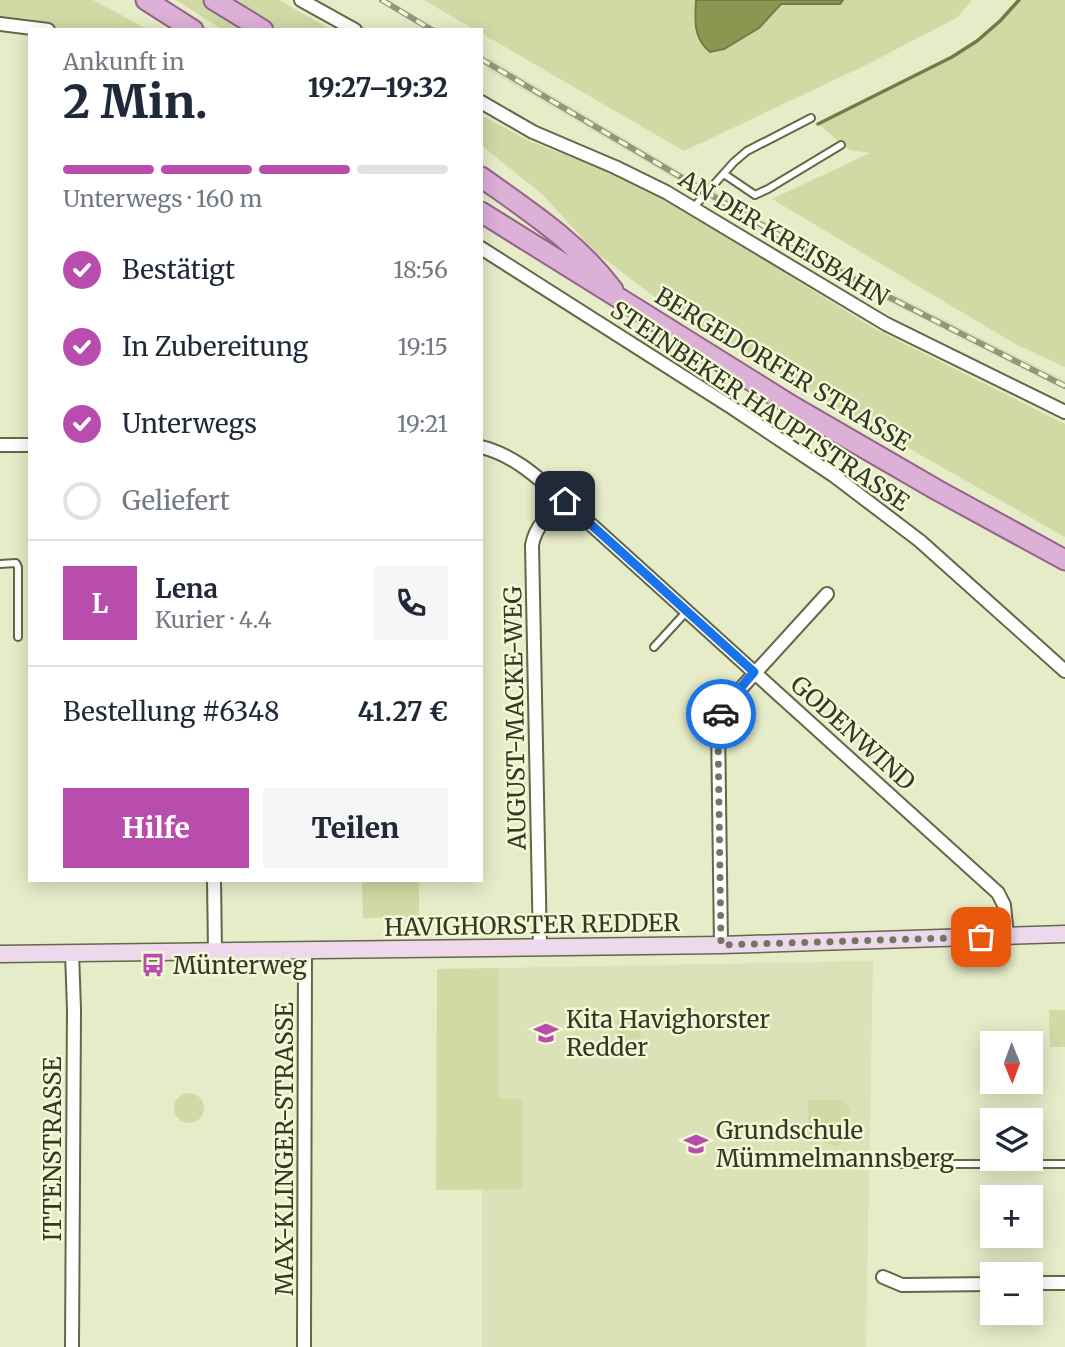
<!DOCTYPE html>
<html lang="de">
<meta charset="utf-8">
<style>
:root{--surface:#fff;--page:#f6f6f7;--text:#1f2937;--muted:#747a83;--line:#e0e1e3;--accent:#b94dae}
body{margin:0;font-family:Merriweather,serif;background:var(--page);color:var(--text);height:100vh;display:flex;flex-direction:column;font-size:26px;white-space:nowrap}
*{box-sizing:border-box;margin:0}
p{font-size:23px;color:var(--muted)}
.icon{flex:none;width:38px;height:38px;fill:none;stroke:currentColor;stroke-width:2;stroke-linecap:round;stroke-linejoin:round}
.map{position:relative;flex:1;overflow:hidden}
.panel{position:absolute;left:28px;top:28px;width:455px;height:854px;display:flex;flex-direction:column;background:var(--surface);border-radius:0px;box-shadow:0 4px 18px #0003}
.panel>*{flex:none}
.needle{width:46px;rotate:179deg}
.buttons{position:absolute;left:980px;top:1031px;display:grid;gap:14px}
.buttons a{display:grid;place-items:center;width:63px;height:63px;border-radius:0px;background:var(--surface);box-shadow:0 4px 18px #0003;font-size:35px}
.pin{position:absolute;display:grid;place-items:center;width:60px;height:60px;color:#fff;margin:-30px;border-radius:14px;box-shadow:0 4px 10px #0006}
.courier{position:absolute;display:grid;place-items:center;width:70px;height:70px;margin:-35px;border:5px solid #1a73e8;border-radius:50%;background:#fff;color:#222;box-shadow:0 2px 9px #0007}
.headline em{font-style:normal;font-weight:800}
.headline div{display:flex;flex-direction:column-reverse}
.headline{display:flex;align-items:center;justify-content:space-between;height:119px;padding:0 35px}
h1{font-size:46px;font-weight:800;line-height:52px}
.bar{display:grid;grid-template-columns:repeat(4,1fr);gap:10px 7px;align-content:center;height:84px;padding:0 35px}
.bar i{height:9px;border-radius:5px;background:var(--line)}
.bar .on{background:var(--accent)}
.bar p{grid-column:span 4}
.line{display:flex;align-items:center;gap:18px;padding:0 35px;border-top:2px solid var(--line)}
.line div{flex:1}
.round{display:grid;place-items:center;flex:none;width:74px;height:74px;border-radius:0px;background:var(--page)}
ol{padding:0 35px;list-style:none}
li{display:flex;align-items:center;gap:21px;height:77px}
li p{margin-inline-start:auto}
li .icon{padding:7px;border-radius:50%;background:var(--accent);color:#fff;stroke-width:4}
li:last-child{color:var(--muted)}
li i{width:38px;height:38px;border:4px solid var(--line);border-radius:50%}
.primary-button{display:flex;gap:14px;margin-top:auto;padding:14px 35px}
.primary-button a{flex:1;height:80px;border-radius:0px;background:var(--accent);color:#fff;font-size:28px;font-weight:800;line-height:80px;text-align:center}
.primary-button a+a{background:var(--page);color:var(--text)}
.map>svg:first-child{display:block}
.built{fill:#dce2b7}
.green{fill:#d1daa5}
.water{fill:#8d9651;stroke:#737a45;stroke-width:2}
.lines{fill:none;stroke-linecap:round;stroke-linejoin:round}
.stream{stroke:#737a45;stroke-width:3.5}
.lane-casing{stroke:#636848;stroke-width:10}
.street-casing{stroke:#636848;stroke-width:16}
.secondary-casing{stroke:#636848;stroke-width:19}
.primary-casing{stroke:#936489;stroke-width:23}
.lane{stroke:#fff;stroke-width:6}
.street{stroke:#fff;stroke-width:12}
.secondary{stroke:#eed8eb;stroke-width:16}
.primary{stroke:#ddb0d7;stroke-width:19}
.rail-casing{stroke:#92967d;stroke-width:6}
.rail{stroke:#f3f9d5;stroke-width:3.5;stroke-dasharray:10;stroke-linecap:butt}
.done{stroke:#737661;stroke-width:7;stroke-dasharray:0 12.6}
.route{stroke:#1a73e8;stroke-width:9}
.labels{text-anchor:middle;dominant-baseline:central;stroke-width:5;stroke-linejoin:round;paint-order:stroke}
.street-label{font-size:24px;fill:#353729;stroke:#f3f9d5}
.poi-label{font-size:24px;fill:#353729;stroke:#f3f9d5;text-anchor:start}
</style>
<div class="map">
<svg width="1065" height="1347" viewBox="0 0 1065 1347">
<rect width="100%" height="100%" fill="#e6ecc8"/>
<g class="built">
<polygon points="488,57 703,185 698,192 486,69"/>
<polygon points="713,191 864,279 1065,380 1065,390 858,287 708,197"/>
<polygon points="873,961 866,1347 482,1347 482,1189 521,1189 522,1099 499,1099 498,968"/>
</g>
<g class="green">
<polygon points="0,0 93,0 149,30 62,30 29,19 0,17"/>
<polygon points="176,0 201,0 251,30 223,30"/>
<polygon points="233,0 279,0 332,30 280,30"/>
<polygon points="424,0 696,0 695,31 724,49 764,24 781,4 840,4 843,0 972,0 958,17 868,64 684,151 481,33 481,30 475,30"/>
<polygon points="1019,0 1065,0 1065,367 1017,345 772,199 870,153 849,150 818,124 952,57 977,41 1000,21"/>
<polygon points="481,115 529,141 636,182 877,330 1065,424 1065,537 836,407 664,304 594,251 543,195 481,145"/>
<polygon points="362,880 419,880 419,917 363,918"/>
<polygon points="498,968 499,1098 522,1099 522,1189 436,1190 437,969"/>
<polygon points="1049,1010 1065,1010 1065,1047 1050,1047"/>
<polygon points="617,1019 641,1020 640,1058 616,1057"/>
<circle cx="189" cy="1108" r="15"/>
<polygon points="808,1100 842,1100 849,1108 853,1136 838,1146 812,1140 808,1134"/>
</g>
<path class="water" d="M696,0H843L840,4H781L759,28L724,49L710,52C693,38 695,21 696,0Z"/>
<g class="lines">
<polyline class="stream" points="818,124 952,57 977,41 1000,21 1019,0"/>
<g class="lane-casing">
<g id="lane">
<polyline points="724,174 755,195 768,189 841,145"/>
<polyline points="693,208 734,162 747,151 811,118"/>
<polyline points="0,564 16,563 18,567 18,637"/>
<polyline points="654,647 687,611"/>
<polyline points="894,1164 1065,1164"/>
</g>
</g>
<g class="street-casing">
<g id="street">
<polyline points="301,0 355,30"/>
<polyline points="0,24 48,30"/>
<polyline points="481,102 533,132 615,167 666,192 886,324 1065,412"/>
<polyline points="481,248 731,407 833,475 920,541 1065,671"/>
<polyline points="0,445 30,445"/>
<path d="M481,447C515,455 539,479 565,501L998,893L1004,905L1007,936"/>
<polyline points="214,880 215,951"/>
<polyline points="721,945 718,724 724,707 827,594"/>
<path d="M540,947L532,545C536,524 550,514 565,501"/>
<polyline points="883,1277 902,1285 992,1284"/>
<polyline points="1031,1283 1065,1283"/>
<polyline points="72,1347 74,1010 72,952"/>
<polyline points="304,1347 305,950"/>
</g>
</g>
<g class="secondary-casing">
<polyline id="secondary" points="0,954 721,945 1065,934"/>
</g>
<g class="primary-casing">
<g id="primary">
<polyline points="146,0 193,30"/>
<polyline points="214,0 263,30"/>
<path d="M481,177C529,211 577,242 613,290"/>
<polyline points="481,212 792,406 937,490 1065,560"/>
</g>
</g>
<use href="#lane" class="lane"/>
<use href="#street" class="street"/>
<use href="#secondary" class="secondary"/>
<use href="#primary" class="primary"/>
<g class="rail-casing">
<g id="rail">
<polyline points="382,0 432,30"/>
<polyline points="481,59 855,280 1065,386"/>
</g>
</g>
<use href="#rail" class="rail"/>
</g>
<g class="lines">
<polyline class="done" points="721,714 718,737 721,945 981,937"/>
<polyline class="route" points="565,501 754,672 724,707 721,714"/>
</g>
<defs>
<g id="bus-bare" transform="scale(1.89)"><path d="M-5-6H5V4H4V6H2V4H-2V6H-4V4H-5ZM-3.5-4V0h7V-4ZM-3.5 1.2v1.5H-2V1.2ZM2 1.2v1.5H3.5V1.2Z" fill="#b94dae" stroke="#f3f9d5" stroke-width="2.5" paint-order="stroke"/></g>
<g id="school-bare" transform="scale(1.89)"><path d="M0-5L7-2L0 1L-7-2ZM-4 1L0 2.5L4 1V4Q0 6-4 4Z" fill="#b94dae" stroke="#f3f9d5" stroke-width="2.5" paint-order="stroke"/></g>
</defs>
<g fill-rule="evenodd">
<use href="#bus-bare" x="153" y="965"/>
<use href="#school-bare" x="546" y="1033"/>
<use href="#school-bare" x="696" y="1144"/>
</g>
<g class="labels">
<g class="street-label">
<text transform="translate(784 238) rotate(31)">AN DER KREISBAHN</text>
<text transform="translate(783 369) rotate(31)">BERGEDORFER STRASSE</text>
<text transform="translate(760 406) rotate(34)">STEINBEKER HAUPTSTRASSE</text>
<text transform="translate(515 718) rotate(-91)">AUGUST-MACKE-WEG</text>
<text transform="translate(853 733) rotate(42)">GODENWIND</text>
<text transform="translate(532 925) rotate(-1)">HAVIGHORSTER REDDER</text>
<text transform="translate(52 1149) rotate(-90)">ITTENSTRASSE</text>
<text transform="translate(284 1149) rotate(-90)">MAX-KLINGER-STRASSE</text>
</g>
<g class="poi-label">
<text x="173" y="965">Münterweg</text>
<text x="566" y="1019">Kita Havighorster<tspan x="566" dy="28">Redder</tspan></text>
<text x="716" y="1130">Grundschule<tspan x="716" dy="28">Mümmelmannsberg</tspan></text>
</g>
</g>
</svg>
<div class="buttons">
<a><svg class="needle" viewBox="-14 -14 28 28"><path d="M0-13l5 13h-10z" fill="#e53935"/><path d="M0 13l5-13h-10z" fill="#747a83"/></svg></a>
<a><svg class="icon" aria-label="layers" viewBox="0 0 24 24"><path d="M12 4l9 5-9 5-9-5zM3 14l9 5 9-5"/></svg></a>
<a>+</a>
<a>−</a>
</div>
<div class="pin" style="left:981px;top:937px;background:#ea580c"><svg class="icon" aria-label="bag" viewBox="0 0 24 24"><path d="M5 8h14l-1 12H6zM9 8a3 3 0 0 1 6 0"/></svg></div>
<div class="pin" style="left:565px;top:501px;background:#1f2937"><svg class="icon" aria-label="home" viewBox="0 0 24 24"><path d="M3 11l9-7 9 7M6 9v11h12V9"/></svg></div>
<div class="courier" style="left:721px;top:714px"><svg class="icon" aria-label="car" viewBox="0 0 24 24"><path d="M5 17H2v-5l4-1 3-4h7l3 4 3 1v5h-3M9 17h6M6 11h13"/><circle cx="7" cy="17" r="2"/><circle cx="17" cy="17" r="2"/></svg></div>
<section class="panel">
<div class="headline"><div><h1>2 Min.</h1><p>Ankunft in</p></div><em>19:27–19:32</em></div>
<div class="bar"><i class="on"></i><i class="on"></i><i class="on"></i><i></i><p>Unterwegs · 160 m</p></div>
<ol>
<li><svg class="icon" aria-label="check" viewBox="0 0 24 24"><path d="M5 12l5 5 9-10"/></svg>Bestätigt<p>18:56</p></li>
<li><svg class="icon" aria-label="check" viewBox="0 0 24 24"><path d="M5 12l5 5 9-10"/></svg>In Zubereitung<p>19:15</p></li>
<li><svg class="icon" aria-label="check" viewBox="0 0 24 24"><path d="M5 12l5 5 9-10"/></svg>Unterwegs<p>19:21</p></li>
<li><i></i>Geliefert</li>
</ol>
<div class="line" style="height:126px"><b class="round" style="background:var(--accent);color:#fff">L</b><div><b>Lena</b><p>Kurier · 4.4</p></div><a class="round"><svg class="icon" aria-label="phone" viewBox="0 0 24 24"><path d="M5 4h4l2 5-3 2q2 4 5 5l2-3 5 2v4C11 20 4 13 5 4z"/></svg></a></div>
<div class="line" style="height:91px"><div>Bestellung #6348</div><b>41.27 €</b></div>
<div class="primary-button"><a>Hilfe</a><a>Teilen</a></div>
</section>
</div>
